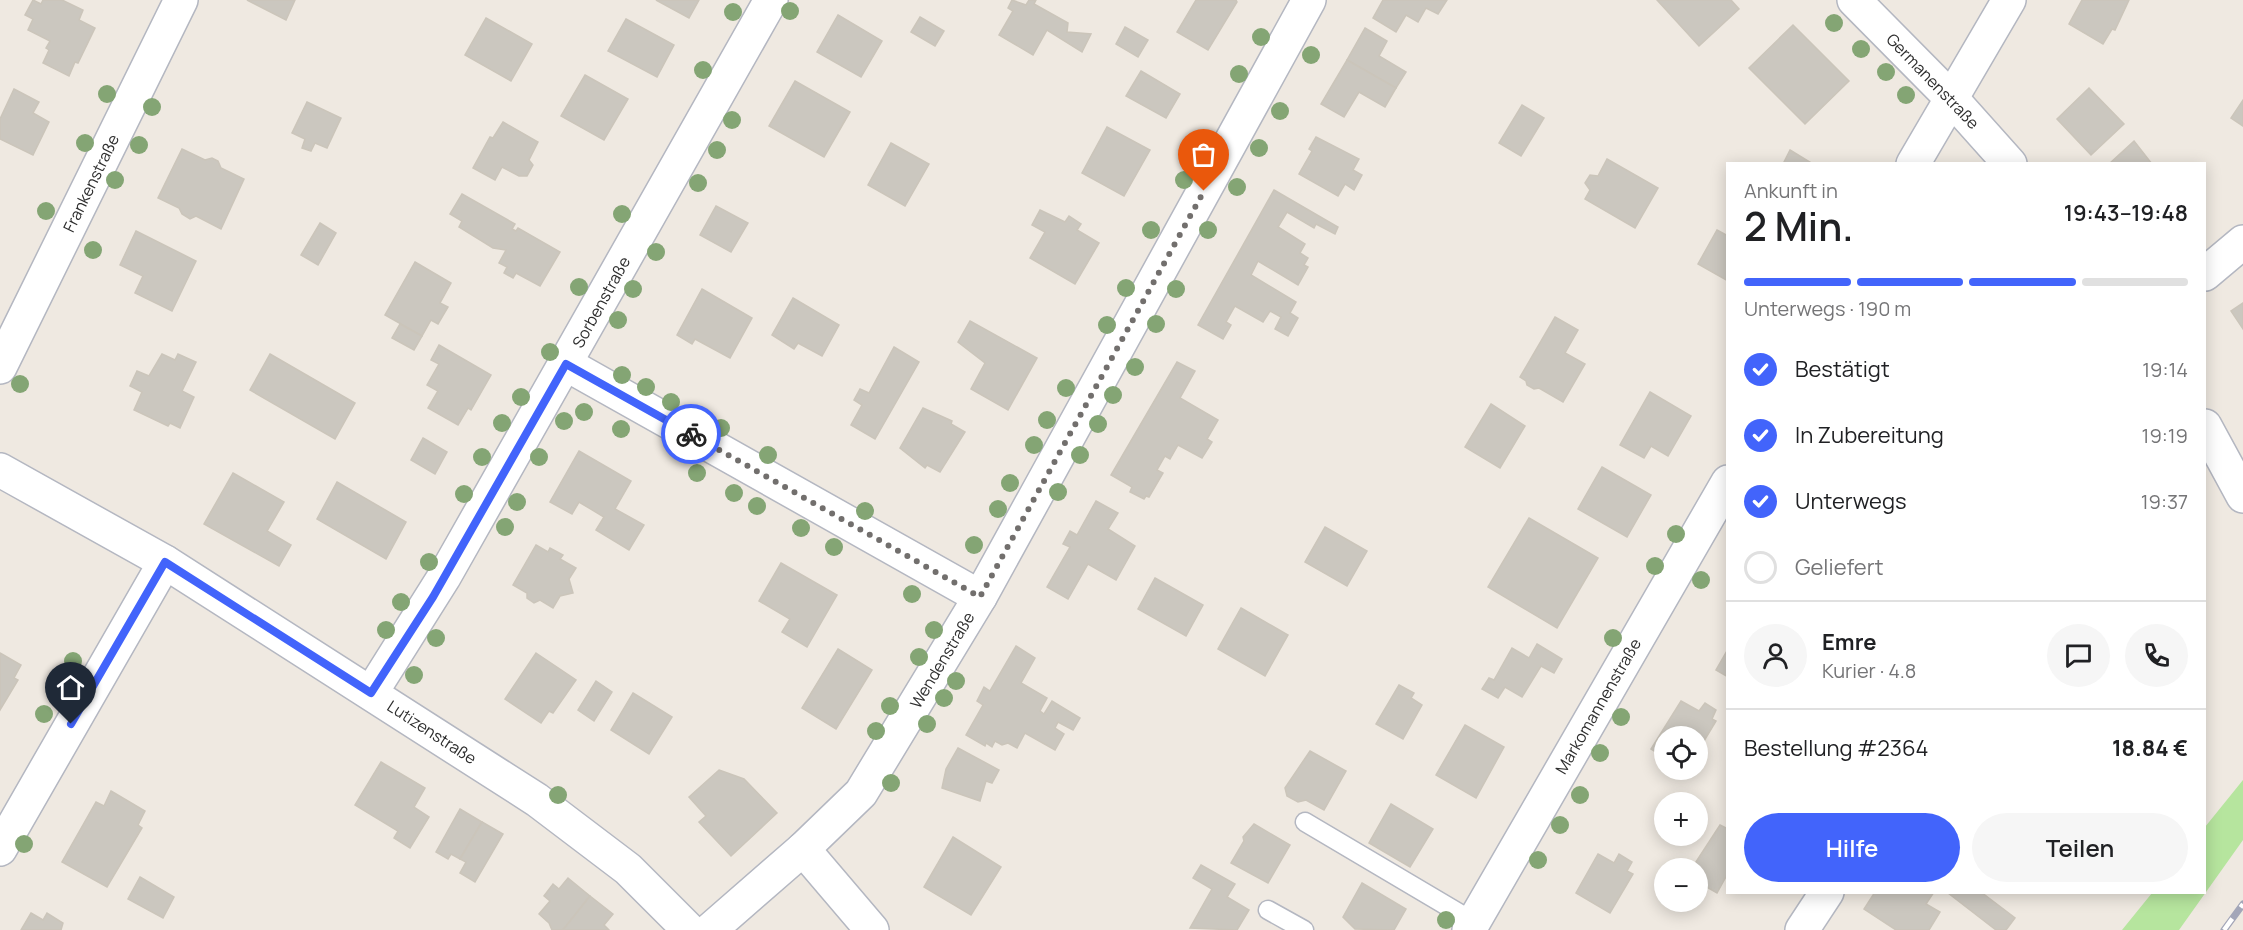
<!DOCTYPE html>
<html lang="de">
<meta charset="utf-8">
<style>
:root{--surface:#fff;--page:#f6f6f6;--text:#202124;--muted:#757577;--line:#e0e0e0;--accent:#4264fb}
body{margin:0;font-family:Manrope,sans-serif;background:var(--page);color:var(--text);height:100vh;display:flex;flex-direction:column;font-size:22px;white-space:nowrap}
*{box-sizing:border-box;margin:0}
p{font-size:20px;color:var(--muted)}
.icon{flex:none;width:33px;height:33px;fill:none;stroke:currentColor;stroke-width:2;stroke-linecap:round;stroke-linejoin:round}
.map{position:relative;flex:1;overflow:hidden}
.details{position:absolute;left:1726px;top:162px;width:480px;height:732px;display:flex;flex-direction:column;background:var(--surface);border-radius:0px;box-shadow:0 3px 15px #0003}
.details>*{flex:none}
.tools{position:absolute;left:1654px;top:726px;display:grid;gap:12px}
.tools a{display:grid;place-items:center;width:54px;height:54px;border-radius:50%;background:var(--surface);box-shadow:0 3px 15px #0003;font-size:30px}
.pin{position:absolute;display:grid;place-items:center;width:51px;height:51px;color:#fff;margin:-62px -26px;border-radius:50% 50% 50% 0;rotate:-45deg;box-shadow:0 0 6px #0007}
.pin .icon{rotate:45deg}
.courier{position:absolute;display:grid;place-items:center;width:60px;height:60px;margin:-30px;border:4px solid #4264fb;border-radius:50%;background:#fff;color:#222;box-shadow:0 2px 8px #0007}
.summary em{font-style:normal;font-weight:600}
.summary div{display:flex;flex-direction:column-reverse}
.summary{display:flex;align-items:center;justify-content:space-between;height:102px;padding:0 18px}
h1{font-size:39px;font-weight:600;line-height:45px}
.bar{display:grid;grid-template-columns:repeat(4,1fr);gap:9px 6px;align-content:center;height:72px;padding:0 18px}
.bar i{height:8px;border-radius:4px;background:var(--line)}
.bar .active{background:var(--accent)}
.bar p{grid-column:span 4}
.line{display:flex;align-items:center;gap:15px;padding:0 18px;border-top:2px solid var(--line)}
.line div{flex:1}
.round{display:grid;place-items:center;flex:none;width:63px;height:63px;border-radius:32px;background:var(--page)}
ol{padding:0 18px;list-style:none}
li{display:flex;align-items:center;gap:18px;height:66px}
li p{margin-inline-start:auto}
li .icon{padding:6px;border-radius:50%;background:var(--accent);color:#fff;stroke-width:4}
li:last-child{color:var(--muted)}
li i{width:33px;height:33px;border:3px solid var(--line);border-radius:50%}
.cta{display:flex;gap:12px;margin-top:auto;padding:12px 18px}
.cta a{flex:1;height:69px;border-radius:36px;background:var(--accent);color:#fff;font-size:24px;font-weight:600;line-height:69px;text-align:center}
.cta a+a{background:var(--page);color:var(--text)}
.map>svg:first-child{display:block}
.green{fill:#b6e59e}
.building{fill:#cbc7bf;stroke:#cbc5ba;stroke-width:1.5}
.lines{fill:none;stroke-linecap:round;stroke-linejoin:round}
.service-casing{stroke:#b4b7c1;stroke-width:21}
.minor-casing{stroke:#b4b7c1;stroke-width:36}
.tertiary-casing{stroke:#b4b7c1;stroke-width:36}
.service{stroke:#fff;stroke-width:18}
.minor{stroke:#fff;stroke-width:33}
.tertiary{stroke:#fff;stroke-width:33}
.rail-casing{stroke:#a3a6b8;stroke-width:7}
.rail{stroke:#fff;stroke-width:4.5;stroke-dasharray:14;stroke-linecap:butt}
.tree{fill:#84a574}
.done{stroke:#726f6d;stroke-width:6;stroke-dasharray:0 10.8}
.route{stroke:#4264fb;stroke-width:8}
.labels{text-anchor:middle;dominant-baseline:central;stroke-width:5;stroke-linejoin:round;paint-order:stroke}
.street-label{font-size:16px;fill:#2e2e2e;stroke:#fff}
</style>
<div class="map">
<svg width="2243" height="930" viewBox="0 0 2243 930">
<rect width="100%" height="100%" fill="#efe9e1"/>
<polygon class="green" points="2243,780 2243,840 2179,930 2122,930 2152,893 2205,892 2205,827"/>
<g class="building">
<polygon points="33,0 41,4 43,0 62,0 83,10 79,20 95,28 78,63 75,62 69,76 43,63 49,50 46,48 50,41 28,30 33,19 25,15"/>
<polygon points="247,0 295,0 286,20"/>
<polygon points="656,0 699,0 689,18"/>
<polygon points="1012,0 1026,5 1029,0 1036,0 1034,4 1068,23 1067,32 1091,34 1082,52 1047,30 1033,55 999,35 1013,11 1008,8"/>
<polygon points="1196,0 1236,0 1237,2 1208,50 1177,32"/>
<polygon points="1383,0 1447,0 1438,14 1426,8 1418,22 1406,15 1396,32 1373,18"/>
<polygon points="1657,0 1731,0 1739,9 1699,46"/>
<polygon points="2082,0 2129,0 2115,30 2112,29 2103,44 2069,24"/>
<polygon points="838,15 882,41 861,77 817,52"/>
<polygon points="920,17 944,31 935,46 911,32"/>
<polygon points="486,18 532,44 511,81 465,55"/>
<polygon points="626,19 674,45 657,77 608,51"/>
<polygon points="1793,25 1849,81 1805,124 1749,68"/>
<polygon points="1125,27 1148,40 1138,57 1116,44"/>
<polygon points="1365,28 1387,41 1379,56 1406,72 1396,88 1347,60"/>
<polygon points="1347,60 1396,88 1385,107 1359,92 1344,117 1321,104"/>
<polygon points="1141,71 1180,94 1166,118 1126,96"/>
<polygon points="585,75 628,99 604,140 561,116"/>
<polygon points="795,81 850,112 824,157 769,126"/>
<polygon points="2089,88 2124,124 2091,155 2057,119"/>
<polygon points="14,89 39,102 33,113 49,122 33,155 0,139 0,119"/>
<polygon points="2243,100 2243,126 2231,118"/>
<polygon points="307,102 341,118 327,148 315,143 311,151 302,148 305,139 292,133"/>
<polygon points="1522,105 1544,118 1521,156 1499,143"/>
<polygon points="503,122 538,142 529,160 533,165 527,176 519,176 502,167 495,180 473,168 490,137 493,138"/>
<polygon points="1107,127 1150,150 1124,196 1082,173"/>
<polygon points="1316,137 1359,159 1353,170 1362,175 1354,190 1345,184 1338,196 1299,174 1312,151 1309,149"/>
<polygon points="2134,141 2152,164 2109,164"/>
<polygon points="891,143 929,164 905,206 868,185"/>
<polygon points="182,149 205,160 212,158 218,161 221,168 244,179 221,229 196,216 190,219 182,214 179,208 158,198"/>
<polygon points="1790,150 1813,164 1783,164"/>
<polygon points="1607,159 1658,188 1635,228 1585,199 1590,190 1585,183 1590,175 1598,176"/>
<polygon points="1274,190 1338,227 1335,234 1316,224 1314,228 1287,212 1278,227 1305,244 1300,253 1308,258 1304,265 1308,267 1298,285 1258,261 1251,275 1296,302 1290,313 1298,318 1288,336 1275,329 1281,317 1270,311 1263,322 1235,306 1226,322 1231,325 1223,339 1198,325"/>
<polygon points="462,194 515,224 512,229 516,231 518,228 560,252 540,286 516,273 513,278 504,273 507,267 499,263 506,250 493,248 459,227 462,221 450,214"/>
<polygon points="716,206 748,223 731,252 700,235"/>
<polygon points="1040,210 1065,222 1069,216 1081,224 1077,230 1099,243 1075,284 1030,258 1045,232 1032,225"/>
<polygon points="320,223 336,233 318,265 301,255"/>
<polygon points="1717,230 1728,236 1728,281 1698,264"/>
<polygon points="136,231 196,261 172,311 135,293 143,276 120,265"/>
<polygon points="415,262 451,283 440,303 448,307 438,324 431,320 422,336 385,315"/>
<polygon points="702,289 752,318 730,358 695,339 692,344 677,335"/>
<polygon points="793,298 839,325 822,356 798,343 794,349 772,335"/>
<polygon points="2243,303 2243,329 2231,311"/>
<polygon points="1555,317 1578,330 1565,353 1585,364 1563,402 1539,388 1534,389 1527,385 1526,381 1520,377"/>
<polygon points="970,321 1037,358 1008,410 971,389 985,363 958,342"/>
<polygon points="400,324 422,336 414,350 392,338"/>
<polygon points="439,345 491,375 471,410 468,408 458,425 428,408 438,391 427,385 439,364 431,360"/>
<polygon points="894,347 919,362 875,439 851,425 862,405 854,400 860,389 869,393"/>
<polygon points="162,354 175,360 178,354 196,362 182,391 194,397 180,428 170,423 168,426 134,410 142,392 130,386 137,371 149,376"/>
<polygon points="270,354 355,403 335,439 250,390"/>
<polygon points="1177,362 1195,371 1180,398 1218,420 1207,439 1212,442 1202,458 1178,445 1170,459 1165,456 1157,470 1163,473 1149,497 1146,496 1144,499 1130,492 1132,487 1111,475"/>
<polygon points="1650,392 1691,416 1668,456 1651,446 1644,458 1620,445"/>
<polygon points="1491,404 1525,426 1500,468 1465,447"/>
<polygon points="923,408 952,421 951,424 965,432 940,472 927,465 925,468 900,448"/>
<polygon points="423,438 447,452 435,474 411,460"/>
<polygon points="579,451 631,481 615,509 644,525 629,550 596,530 604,517 579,502 572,514 550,502"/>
<polygon points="1602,467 1651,495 1627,537 1578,509"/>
<polygon points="233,473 284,502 267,531 291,545 279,566 204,524"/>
<polygon points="337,482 406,522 386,559 317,519"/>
<polygon points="1096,501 1118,513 1108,529 1135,546 1116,580 1088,564 1068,599 1047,587 1070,547 1063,544 1070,531 1077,535"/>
<polygon points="1529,518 1598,558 1557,628 1488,587"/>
<polygon points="1325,527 1367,551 1347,586 1305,562"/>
<polygon points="536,545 548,552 550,548 563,555 560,559 576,568 569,579 573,593 560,596 553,608 540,600 534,603 527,598 527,593 513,585"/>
<polygon points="781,563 837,595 807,647 782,632 790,619 759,601"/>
<polygon points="1155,578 1203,605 1186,636 1138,609"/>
<polygon points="1241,608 1288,635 1265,676 1218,649"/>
<polygon points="1537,644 1562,659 1554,673 1541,666 1522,697 1505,687 1498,698 1482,689 1489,678 1494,680 1512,648 1529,658"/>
<polygon points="1016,646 1035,658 1021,683 1047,698 1040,711 1044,714 1052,701 1080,718 1073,730 1058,722 1055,728 1064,734 1055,750 1025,733 1017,748 1008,743 1002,745 995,741 992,747 986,743 985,746 966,735 983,705 977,701 984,687 990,691"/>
<polygon points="838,649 872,670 836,729 802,708"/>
<polygon points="1728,649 1728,677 1716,670"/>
<polygon points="0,653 21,665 14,678 18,680 0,710"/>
<polygon points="536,653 576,680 553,713 549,711 541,723 505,699"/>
<polygon points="596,681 612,692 594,721 578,710"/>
<polygon points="1399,685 1414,693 1411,698 1422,705 1403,739 1376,724"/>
<polygon points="633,693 672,717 649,754 611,730"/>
<polygon points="1681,701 1699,711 1705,703 1716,710 1712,719 1716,721 1698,751 1698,736 1665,736 1665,758 1651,749"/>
<polygon points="1465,725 1504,747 1476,798 1436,775"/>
<polygon points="958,748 999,770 992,783 986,781 980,801 942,788 946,769"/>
<polygon points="1310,751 1346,771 1324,810 1306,800 1298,802 1287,796 1285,788"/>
<polygon points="381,762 425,788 414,807 429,817 410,848 394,838 398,831 355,805"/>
<polygon points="719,770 744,779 777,813 731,856 699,822 706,816 689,797"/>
<polygon points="111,791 145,811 138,825 142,828 107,887 62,862 96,802 104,806"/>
<polygon points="1391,804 1433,829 1410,867 1369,843"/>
<polygon points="460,809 482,822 460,859 451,854 448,859 436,852"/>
<polygon points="482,822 503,834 475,882 460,873 466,862 460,859"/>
<polygon points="1254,824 1290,845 1268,883 1231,863 1244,841 1243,837"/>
<polygon points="1720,825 1728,829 1728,873 1717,893 1698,882 1698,868 1692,868"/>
<polygon points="953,837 1001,867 971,915 924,887"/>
<polygon points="1598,854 1614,863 1619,854 1632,862 1627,871 1633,874 1610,913 1576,893"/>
<polygon points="1201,865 1235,884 1227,897 1249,910 1237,930 1190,928 1212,889 1193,878"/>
<polygon points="140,877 174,897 163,918 128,899"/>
<polygon points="568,878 590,896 563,930 552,930 549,923 539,914 550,901 544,896 553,884 559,889"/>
<polygon points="1362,883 1406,909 1394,930 1355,929 1343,917"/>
<polygon points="1875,892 1934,892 1926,904 1940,912 1929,930 1896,930 1864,909"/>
<polygon points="1981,892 2015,918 2006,930 1996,930 1948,893"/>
<polygon points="590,896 613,914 604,925 609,930 563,930"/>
<polygon points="31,913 43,920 47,913 63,923 61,930 21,930"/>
</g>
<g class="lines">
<g class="service-casing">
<g id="service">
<polyline points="1305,822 1474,922"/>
<polyline points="1268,910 1304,930"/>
</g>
</g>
<g class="minor-casing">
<g id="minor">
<polyline points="1913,164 2009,0"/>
<polyline points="2205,274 2243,242"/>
<polyline points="566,364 980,597"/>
<polyline points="0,367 181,0"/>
<polyline points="0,470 165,562 537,800 628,869 689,930"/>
<polyline points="371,693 444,577 771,0"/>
<polyline points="0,849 165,562"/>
<polyline points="803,849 872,930"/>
<polyline points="710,930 803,849 861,793 980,597 1309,0"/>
<polyline points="1469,930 1728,482"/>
<polyline points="1802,930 1827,892"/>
</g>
</g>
<g class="tertiary-casing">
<g id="tertiary">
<polyline points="1854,0 1951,98 2010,164"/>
<polyline points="2205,426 2243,496"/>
</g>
</g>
<use href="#service" class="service"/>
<use href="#minor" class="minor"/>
<use href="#tertiary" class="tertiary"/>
<g class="rail-casing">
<polyline id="rail" points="2224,930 2243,904"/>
</g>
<use href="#rail" class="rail"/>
</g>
<g class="tree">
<circle cx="790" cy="11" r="9"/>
<circle cx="733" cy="12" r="9"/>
<circle cx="1834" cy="23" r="9"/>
<circle cx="1261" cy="37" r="9"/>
<circle cx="1861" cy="49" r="9"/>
<circle cx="1311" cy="55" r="9"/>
<circle cx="703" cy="70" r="9"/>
<circle cx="1886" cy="72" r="9"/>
<circle cx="1239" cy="74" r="9"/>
<circle cx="107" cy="94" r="9"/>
<circle cx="1906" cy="95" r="9"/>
<circle cx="152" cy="107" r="9"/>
<circle cx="1280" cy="111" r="9"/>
<circle cx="732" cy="120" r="9"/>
<circle cx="85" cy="143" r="9"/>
<circle cx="139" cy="145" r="9"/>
<circle cx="1259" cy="148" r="9"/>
<circle cx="717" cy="150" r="9"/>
<circle cx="115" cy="180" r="9"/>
<circle cx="1184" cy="180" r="9"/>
<circle cx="698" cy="183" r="9"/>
<circle cx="1237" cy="187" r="9"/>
<circle cx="46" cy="211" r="9"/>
<circle cx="622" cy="214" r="9"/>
<circle cx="1151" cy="230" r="9"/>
<circle cx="1208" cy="230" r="9"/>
<circle cx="93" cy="250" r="9"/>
<circle cx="656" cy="252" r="9"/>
<circle cx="579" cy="287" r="9"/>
<circle cx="1126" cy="288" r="9"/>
<circle cx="633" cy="289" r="9"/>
<circle cx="1176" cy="289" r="9"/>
<circle cx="618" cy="320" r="9"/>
<circle cx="1156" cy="324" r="9"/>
<circle cx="1107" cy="325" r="9"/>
<circle cx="550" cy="352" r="9"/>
<circle cx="1135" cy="367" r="9"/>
<circle cx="622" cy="375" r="9"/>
<circle cx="20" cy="384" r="9"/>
<circle cx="646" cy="387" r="9"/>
<circle cx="1066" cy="388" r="9"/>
<circle cx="1113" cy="395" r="9"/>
<circle cx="521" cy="397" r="9"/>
<circle cx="671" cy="402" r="9"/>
<circle cx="584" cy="412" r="9"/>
<circle cx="1047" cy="420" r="9"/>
<circle cx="564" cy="421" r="9"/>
<circle cx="502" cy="423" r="9"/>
<circle cx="1098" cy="424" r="9"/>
<circle cx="721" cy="428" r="9"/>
<circle cx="621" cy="429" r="9"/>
<circle cx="1034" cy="445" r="9"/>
<circle cx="768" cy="455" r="9"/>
<circle cx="1080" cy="455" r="9"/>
<circle cx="482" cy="457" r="9"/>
<circle cx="539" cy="457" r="9"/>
<circle cx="697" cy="473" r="9"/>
<circle cx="1010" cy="483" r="9"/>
<circle cx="1058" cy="492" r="9"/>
<circle cx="734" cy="493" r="9"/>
<circle cx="464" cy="494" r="9"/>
<circle cx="517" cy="502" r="9"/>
<circle cx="757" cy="506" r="9"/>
<circle cx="998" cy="509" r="9"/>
<circle cx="865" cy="511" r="9"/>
<circle cx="505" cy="527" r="9"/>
<circle cx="801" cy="528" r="9"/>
<circle cx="1676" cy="534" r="9"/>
<circle cx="974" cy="545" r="9"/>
<circle cx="834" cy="547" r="9"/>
<circle cx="429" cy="562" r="9"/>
<circle cx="1655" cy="566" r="9"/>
<circle cx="1701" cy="580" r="9"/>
<circle cx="912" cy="594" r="9"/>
<circle cx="401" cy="602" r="9"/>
<circle cx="386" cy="630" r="9"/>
<circle cx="934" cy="630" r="9"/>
<circle cx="436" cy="638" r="9"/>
<circle cx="1613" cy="638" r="9"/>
<circle cx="919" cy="657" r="9"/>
<circle cx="73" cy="661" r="9"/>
<circle cx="414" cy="675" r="9"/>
<circle cx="956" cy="681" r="9"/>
<circle cx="944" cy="698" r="9"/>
<circle cx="890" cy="706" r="9"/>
<circle cx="44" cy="714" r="9"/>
<circle cx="1621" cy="717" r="9"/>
<circle cx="927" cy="724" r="9"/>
<circle cx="876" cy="731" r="9"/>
<circle cx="1600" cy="753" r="9"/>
<circle cx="891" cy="783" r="9"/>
<circle cx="558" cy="795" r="9"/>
<circle cx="1580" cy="795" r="9"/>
<circle cx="1560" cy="825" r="9"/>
<circle cx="24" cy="844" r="9"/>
<circle cx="1538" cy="860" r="9"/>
<circle cx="1446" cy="920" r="9"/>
</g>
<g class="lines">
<polyline class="done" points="691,434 980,597 1204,191"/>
<polyline class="route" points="71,724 165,562 371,693 433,597 566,364 691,434"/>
</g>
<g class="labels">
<g class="street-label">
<text transform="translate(1933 81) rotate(46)">Germanenstraße</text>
<text transform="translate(91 183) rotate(-64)">Frankenstraße</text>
<text transform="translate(601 302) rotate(-61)">Sorbenstraße</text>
<text transform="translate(942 660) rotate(-59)">Wendenstraße</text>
<text transform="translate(1598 706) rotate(-60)">Markomannenstraße</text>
<text transform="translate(432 732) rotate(33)">Lutizenstraße</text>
</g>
</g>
</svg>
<div class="tools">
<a><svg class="icon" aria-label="locate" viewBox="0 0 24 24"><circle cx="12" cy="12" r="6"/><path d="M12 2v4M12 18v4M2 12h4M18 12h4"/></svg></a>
<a>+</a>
<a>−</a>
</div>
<div class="pin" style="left:1204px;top:191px;background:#ea580c"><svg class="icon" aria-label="bag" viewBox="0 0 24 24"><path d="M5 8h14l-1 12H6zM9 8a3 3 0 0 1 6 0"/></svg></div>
<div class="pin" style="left:71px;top:724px;background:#1f2937"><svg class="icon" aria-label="home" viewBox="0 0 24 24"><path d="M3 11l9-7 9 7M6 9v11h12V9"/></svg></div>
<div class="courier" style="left:691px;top:434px"><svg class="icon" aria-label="bike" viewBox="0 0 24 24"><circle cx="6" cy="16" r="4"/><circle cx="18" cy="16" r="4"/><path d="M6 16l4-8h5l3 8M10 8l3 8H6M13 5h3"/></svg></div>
<section class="details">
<div class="summary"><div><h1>2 Min.</h1><p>Ankunft in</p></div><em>19:43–19:48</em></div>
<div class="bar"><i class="active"></i><i class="active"></i><i class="active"></i><i></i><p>Unterwegs · 190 m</p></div>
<ol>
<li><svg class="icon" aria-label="check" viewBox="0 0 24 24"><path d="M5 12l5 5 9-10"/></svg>Bestätigt<p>19:14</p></li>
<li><svg class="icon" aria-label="check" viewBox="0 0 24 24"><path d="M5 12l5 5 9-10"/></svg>In Zubereitung<p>19:19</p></li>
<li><svg class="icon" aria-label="check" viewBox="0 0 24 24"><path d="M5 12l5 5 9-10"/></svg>Unterwegs<p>19:37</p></li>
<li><i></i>Geliefert</li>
</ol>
<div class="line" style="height:108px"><a class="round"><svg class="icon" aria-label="person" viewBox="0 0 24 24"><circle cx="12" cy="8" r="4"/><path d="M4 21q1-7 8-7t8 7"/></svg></a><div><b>Emre</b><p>Kurier · 4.8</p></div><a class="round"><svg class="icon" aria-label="chat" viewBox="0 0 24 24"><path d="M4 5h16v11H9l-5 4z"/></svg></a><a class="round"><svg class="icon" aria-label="phone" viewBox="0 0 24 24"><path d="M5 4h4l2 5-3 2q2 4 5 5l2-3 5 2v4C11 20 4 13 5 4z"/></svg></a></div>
<div class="line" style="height:78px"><div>Bestellung #2364</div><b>18.84 €</b></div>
<div class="cta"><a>Hilfe</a><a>Teilen</a></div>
</section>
</div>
